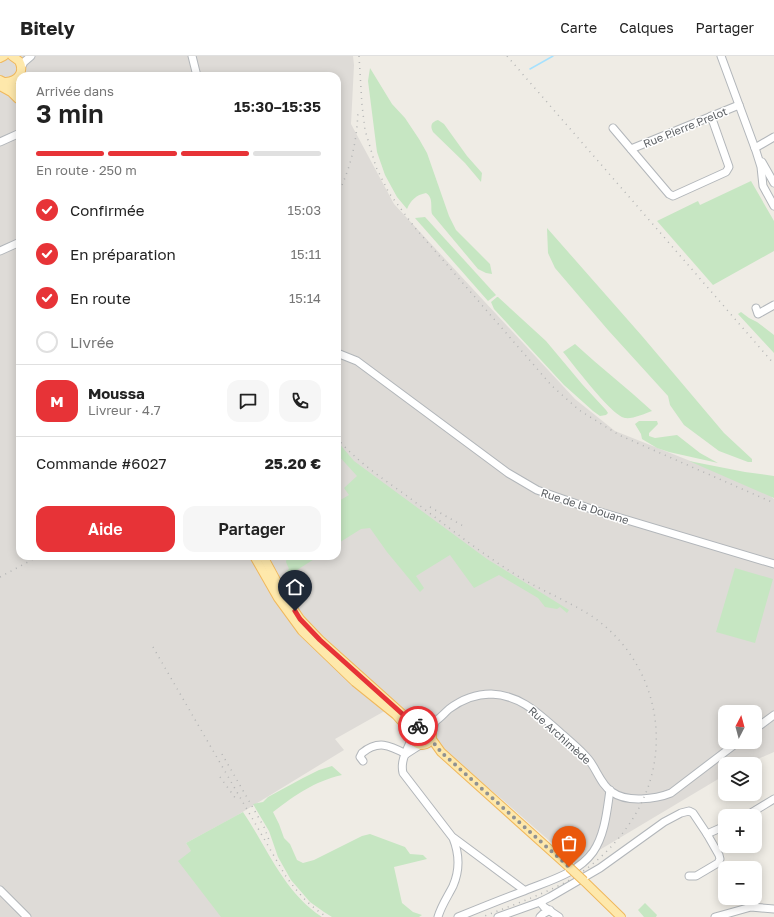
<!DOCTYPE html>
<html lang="fr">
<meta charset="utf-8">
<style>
:root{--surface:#fff;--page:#f6f6f6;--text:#222;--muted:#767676;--line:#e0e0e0;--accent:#e73337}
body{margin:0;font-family:"Golos Text",sans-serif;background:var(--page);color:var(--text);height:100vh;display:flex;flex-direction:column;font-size:15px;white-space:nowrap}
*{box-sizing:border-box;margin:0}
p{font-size:13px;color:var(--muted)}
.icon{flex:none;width:22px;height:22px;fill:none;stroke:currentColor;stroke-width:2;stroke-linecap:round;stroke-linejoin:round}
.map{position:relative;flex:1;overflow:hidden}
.panel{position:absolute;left:16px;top:16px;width:325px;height:488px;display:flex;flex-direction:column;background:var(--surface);border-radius:12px;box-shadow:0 2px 10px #0003}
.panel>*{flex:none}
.needle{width:26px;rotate:6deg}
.buttons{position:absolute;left:718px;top:649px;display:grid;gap:8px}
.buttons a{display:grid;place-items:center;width:44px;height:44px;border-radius:8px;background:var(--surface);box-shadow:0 2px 10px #0003;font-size:20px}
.pin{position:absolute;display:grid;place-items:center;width:34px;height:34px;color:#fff;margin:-41px -17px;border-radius:50% 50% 50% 0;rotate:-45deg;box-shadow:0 0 4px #0007}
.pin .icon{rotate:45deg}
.courier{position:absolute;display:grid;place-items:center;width:40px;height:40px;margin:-20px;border:3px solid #e73337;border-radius:50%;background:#fff;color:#222;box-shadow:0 1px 5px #0007}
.summary em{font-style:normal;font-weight:600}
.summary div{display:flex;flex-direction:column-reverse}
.summary{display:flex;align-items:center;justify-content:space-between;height:68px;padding:0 20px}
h1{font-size:26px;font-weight:600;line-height:30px}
.bar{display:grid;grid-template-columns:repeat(4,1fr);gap:6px 4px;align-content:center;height:48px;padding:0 20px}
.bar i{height:5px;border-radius:3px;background:var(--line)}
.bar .current{background:var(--accent)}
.bar p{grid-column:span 4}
.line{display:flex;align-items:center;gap:10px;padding:0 20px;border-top:1px solid var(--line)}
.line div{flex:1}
.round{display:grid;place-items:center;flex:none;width:42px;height:42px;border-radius:12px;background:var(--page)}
ol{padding:0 20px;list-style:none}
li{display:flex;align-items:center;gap:12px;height:44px}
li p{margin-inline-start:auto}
li .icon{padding:4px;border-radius:50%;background:var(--accent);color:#fff;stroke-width:4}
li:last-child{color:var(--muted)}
li i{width:22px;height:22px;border:2px solid var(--line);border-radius:50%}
.cta{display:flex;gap:8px;margin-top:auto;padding:8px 20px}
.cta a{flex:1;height:46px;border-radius:12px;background:var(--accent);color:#fff;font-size:16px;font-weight:600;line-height:46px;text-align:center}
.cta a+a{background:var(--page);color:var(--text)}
header{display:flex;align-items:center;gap:24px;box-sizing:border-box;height:56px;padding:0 20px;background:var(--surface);border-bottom:1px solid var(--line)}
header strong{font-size:19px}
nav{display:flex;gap:22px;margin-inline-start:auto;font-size:14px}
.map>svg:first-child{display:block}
.industrial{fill:#dedbd7;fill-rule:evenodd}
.green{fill:#c6e6c2}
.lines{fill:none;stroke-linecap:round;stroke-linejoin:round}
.stream{stroke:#a6e1fe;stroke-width:1.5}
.minor-casing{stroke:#b2b6ba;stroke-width:9}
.major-casing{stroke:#f0b85d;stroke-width:10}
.minor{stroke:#fff;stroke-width:7}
.major{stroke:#fee8ab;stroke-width:8}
.rail{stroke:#b4b5b5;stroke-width:1.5;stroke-dasharray:1 5;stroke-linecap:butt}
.major-bridge-casing{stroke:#f0b85d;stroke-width:10;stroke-linecap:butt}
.major-bridge{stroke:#fee8ab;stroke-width:8}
.done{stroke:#909292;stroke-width:4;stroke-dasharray:0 7.2}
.route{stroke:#e73337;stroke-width:5}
.labels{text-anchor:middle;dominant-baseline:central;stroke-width:3;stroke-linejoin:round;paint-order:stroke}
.street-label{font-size:11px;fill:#5d6165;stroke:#fff}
</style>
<header>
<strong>Bitely</strong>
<nav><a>Carte</a><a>Calques</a><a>Partager</a></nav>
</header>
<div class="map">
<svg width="774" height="861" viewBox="0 0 774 861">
<rect width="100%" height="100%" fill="#efece5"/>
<path class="industrial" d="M0,0H353L354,9L351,68L394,148L575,343L615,375L763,434L774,443V696L746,708H725V719L576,808L503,744L390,652L335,683L344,694L236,760L186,787L234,861H0ZM20,20H337V500H20ZM725,656H755V686H725Z"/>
<g class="green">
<path d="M370,12L392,48L405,62L419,83L427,97L449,160L456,174L490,208L492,218L486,217L478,213L432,158C430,151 434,142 426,137C416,139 411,144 407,153L397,141L385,119L377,96L368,25Z"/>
<path d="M438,64L444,68L467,100L482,117L481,126L465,107L433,76C430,70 431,66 438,64Z"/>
<polygon points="751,125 774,165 774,195 713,229 657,165 698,145 700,149"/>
<polygon points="425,161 496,239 488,245 415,162"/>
<polygon points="547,172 642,280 724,377 752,403 752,406 748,406 719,395 684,369 670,349 668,340 608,274 555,212 548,197"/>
<polygon points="497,241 498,241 546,285 582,328 606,354 608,357 606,359 600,360 593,355 564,329 494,253 491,246"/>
<polygon points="741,256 749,262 757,266 774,279 774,297 738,258"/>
<path d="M575,288C600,311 627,332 652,355C644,358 633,363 625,362C611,359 574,309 563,296Z"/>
<polygon points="639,365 657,365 658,368 649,377 649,380 655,382 677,379 700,397 718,407 669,396 657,392 642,383 641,378 635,368"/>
<polygon points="337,385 354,405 487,503 569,554 567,557 560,551 557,553 545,551 538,542 499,519 474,532 450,499 416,520 424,532 420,536 387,496 370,472 361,473 337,488 337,446 349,439 344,432 357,420 337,398"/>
<polygon points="689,405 745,416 774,420 774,442"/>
<polygon points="287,500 319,500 286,521 286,516 289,513 286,506"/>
<polygon points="735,512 773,523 755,587 716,576"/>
<path d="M332,710L342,719C313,726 297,738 273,756L279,768L284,782L290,788L297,804L303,807L314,804L362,780L370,778L405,791L410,798L423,799L427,803L394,811L402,847L413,856L422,859L419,861H332L324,856L310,846L291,824L278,801L269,775L253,748L263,746L268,741L303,722L319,714Z"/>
<path d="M243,756C268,793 284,836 322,861H221L178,805L191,795L186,787Z"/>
<polygon points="645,847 657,859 656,861 644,861 638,854"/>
</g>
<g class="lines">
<polyline class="stream" points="530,13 553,0"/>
<g class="minor-casing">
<g id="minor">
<polyline points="192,0 197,20"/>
<polyline points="721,0 756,95 761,111 763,130 774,150"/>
<polyline points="21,12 24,6 31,0"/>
<polyline points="613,72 669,138 673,140 726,116 729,111 711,60"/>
<polyline points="0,86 20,77"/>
<polyline points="755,92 774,81"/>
<polyline points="631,93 739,49"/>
<polyline points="762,106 774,127"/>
<polyline points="0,195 20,186"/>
<polyline points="756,252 758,258 774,249"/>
<polyline points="337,297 357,305 508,417 537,434 597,455 774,508"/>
<path d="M424,669C437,667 440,661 449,653C461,644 475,638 491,638C522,639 541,660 563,679C572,687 582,695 589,704C597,714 601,729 612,736C627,747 656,743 671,737L738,686"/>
<polyline points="755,673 774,659"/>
<polyline points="432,678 435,666"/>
<path d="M412,682C407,694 400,705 403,717L453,782C459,797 460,814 453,830C448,840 441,850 438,861"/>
<polyline points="406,698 420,689"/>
<path d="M363,705L360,701L362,697C378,684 389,689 406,698"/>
<polyline points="746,760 774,743"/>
<polyline points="707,778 725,770"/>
<polyline points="454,782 524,834"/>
<polyline points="0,834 27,861"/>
<polyline points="540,846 544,851 559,861"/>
<path d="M458,861C480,852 502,843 524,835C548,825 577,818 593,796C605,779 607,754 610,734"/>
<polyline points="498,861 540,846 550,841 600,812 664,766 681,757 689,755 693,757 707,778 719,799 720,803 718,807 696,820 689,820"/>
<polyline points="540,861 543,858 550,854"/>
<polyline points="715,861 751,851 774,853"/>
</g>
</g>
<g class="major-casing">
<g id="major">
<polyline points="0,2 4,0"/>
<polyline points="0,24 14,31 20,41"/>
<path d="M6,26C18,25 25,16 19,5L12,0"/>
<polyline points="0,30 11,36 18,43"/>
<polyline points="254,500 278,542 302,575 355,626 396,659 412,677"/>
<polyline points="263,500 284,539 300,563 320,584 408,663 418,670"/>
<circle cx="422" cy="679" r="10"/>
<polyline points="431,682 441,696 569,811"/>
<polyline points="584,825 621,861"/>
</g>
</g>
<use href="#minor" class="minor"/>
<use href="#major" class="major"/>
<g class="rail">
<polyline points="359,0 362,49 365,74 376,111 389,137 416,173 552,330 579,354 619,379 774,447"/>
<polyline points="507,0 774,308"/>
<path d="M337,140C351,111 357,86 358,54"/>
<path d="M337,382C356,405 382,422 407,440C443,467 478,495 516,519C540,534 566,544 590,559C642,593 667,657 652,718C641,763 606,804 566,826C539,840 510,850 482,861"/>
<polyline points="430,451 463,470"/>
<polyline points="0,521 39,500"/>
<path d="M153,591L285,819C297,836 309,850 327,861"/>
<polyline points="222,698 264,771 269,784"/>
<polyline points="220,721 236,743"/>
</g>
<g class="major-bridge-casing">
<polyline id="major-bridge" points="569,811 584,825"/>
</g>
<use href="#major-bridge" class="major-bridge"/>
</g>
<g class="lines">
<path class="done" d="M418,670C430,667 429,674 432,683C433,687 438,692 441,696L569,811"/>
<polyline class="route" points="295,555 300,563 320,584 408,663 418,670"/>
</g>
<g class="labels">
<g class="street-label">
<text transform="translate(685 71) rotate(-22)">Rue Pierre Prelot</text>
<text transform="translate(585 450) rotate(18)">Rue de la Douane</text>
<text transform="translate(560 679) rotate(42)">Rue Archimède</text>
</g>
</g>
</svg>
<div class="buttons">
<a><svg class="needle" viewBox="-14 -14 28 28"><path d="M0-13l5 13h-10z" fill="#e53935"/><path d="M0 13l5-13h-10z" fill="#767676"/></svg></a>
<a><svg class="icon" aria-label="layers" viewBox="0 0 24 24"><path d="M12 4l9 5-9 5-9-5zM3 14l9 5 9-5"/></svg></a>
<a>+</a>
<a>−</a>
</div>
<div class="pin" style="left:569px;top:811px;background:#ea580c"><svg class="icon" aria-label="bag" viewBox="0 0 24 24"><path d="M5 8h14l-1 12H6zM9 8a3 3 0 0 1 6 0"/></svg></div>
<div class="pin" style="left:295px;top:555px;background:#1f2937"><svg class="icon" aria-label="home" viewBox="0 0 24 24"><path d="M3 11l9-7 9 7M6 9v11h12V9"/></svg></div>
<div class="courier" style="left:418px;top:670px"><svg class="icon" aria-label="bike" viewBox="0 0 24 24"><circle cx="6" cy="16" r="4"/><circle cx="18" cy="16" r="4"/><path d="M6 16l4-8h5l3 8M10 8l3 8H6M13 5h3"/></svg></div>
<section class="panel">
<div class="summary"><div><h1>3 min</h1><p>Arrivée dans</p></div><em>15:30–15:35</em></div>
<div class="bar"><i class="current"></i><i class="current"></i><i class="current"></i><i></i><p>En route · 250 m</p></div>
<ol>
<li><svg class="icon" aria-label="check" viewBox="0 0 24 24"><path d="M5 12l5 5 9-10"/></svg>Confirmée<p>15:03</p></li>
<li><svg class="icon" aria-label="check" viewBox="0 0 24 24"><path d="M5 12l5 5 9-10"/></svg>En préparation<p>15:11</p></li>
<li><svg class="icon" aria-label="check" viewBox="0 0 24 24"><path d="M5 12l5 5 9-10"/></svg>En route<p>15:14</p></li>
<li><i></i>Livrée</li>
</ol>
<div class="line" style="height:72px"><b class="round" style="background:var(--accent);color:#fff">M</b><div><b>Moussa</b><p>Livreur · 4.7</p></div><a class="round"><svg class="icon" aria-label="chat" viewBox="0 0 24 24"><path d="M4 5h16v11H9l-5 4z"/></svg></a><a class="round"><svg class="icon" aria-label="phone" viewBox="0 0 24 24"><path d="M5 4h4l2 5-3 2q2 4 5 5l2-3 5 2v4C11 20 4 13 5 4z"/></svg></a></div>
<div class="line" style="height:52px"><div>Commande #6027</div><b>25.20 €</b></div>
<div class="cta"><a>Aide</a><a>Partager</a></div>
</section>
</div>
